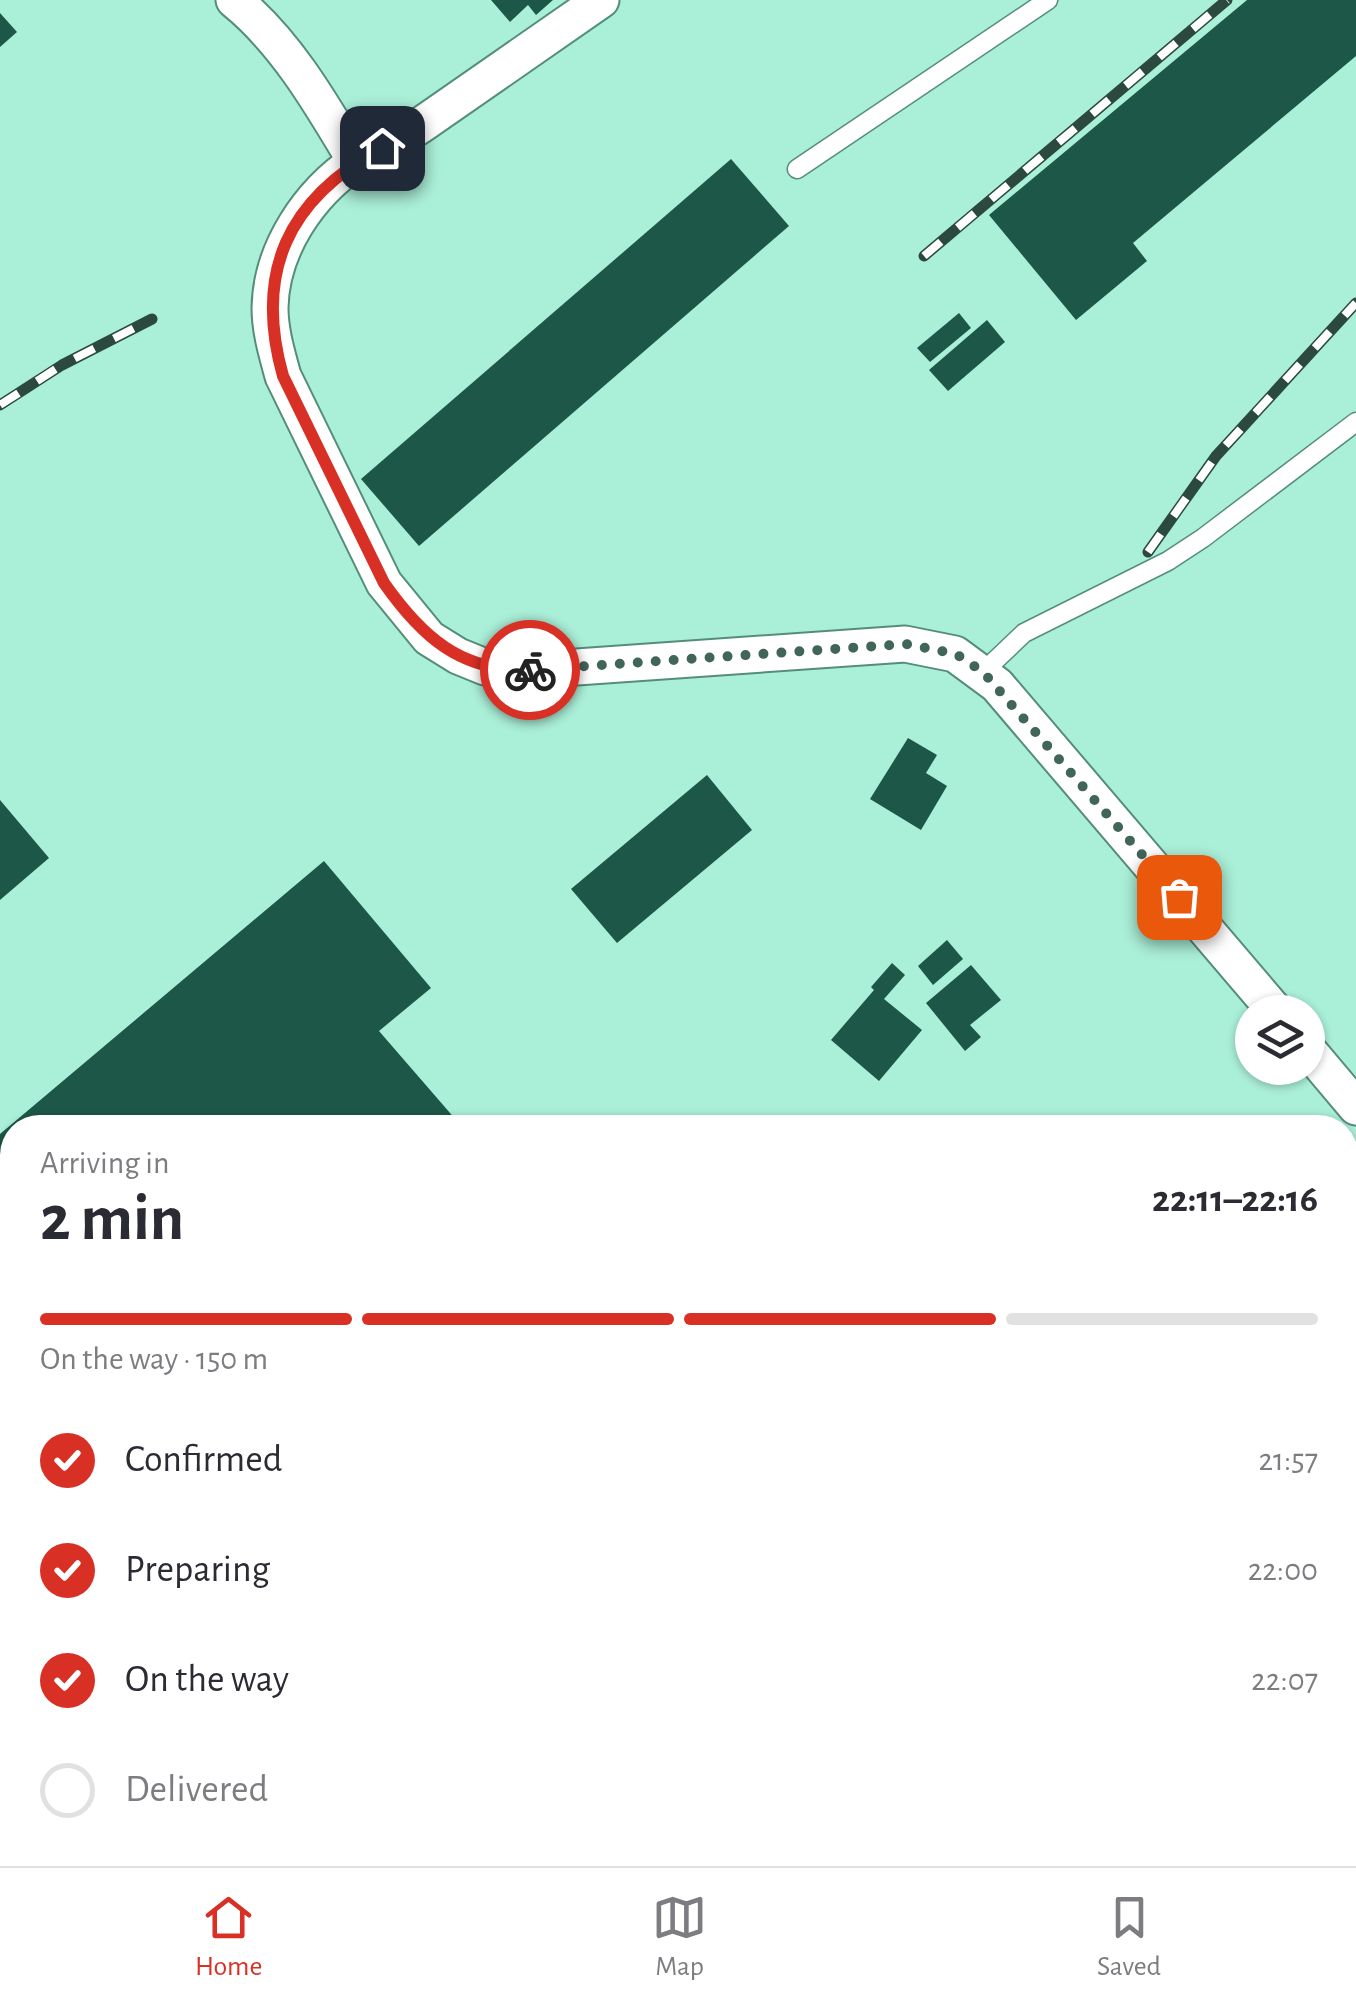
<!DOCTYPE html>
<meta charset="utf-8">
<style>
:root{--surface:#fff;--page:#f7f7f7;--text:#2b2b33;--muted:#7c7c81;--line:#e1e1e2;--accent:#d93025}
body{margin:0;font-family:"Alegreya Sans",sans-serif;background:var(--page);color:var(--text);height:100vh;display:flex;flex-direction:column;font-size:38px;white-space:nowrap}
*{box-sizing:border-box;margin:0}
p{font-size:32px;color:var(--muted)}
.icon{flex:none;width:55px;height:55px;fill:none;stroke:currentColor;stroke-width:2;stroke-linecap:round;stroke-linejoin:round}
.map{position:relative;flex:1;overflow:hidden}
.details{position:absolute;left:0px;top:1115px;width:1358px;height:752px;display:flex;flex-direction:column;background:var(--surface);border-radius:40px 40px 0 0;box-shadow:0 2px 8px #0004}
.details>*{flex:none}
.controls{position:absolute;left:1235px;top:995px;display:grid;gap:20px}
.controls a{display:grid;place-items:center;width:90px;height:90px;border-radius:50%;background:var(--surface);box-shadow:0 2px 8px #0004;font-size:50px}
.pin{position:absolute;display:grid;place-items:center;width:85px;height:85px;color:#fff;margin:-42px;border-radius:20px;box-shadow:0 5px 15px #0006}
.courier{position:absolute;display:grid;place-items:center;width:100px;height:100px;margin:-50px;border:8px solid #d93025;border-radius:50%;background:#fff;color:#222;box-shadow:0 2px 12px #0007}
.overview em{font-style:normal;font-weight:600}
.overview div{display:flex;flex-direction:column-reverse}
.overview{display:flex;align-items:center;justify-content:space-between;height:170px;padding:0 40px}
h1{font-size:65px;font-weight:600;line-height:75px}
.bar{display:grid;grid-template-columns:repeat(4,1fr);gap:15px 10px;align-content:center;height:120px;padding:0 40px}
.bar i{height:12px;border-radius:8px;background:var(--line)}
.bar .on{background:var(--accent)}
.bar p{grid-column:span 4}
ol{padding:0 40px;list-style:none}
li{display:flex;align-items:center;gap:30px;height:110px}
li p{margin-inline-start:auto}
li .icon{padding:10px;border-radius:50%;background:var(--accent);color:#fff;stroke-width:4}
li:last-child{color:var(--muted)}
li i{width:55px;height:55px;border:5px solid var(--line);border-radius:50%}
.dock{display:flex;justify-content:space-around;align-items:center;height:140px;border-top:2px solid var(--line);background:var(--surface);font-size:28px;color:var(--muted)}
.dock a{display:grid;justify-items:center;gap:5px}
.dock .on{color:var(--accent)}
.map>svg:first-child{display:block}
.built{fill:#aaefd8;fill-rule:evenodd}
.building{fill:#1d5747}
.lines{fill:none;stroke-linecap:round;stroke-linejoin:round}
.service-casing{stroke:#558d7b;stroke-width:21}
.minor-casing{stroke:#558d7b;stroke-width:39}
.service{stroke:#fff;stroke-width:18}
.minor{stroke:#fff;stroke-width:35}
.rail-casing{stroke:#2b493f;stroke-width:11}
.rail{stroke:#fff;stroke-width:8;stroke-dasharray:22;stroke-linecap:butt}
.done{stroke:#42655a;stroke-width:10;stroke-dasharray:0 18}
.route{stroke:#d93025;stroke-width:12}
</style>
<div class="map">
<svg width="1356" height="1866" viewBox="0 0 1356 1866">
<rect width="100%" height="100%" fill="#bdf9e4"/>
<path class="built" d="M0,0H1356V1866H0ZM1252,1012H1308V1068H1252ZM12,1128H1345V1855H12Z"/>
<g class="building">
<polygon points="491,0 553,0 536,15 528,5 510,22"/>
<polygon points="1247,0 1356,0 1356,56 1133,243 1147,261 1076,320 989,215"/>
<polygon points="0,13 17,32 0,47"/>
<polygon points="731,159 789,226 419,546 361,479"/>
<polygon points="959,313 971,328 930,362 917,348"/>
<polygon points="987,320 1005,342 948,391 929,370"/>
<polygon points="908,738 937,755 926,773 947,786 921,830 870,799"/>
<polygon points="707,775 752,830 617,943 571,889"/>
<polygon points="0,800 49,858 0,900"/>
<polygon points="324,861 431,988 379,1031 463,1128 12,1128 12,1760 0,1771 0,1134"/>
<polygon points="947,940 963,959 933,985 918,966"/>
<polygon points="892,963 905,975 884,999 922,1030 879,1081 831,1040 874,990 871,987"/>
<polygon points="971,965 1001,1000 970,1025 981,1037 965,1051 926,1003"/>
<polygon points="1356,1398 1356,1448 1345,1436 1345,1408"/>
<polygon points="1347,1718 1356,1719 1356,1750 1345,1737"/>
<polygon points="1345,1747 1356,1760 1356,1793 1345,1780"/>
<polygon points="1345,1793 1356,1806 1356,1838 1345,1825"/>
<polygon points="1345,1837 1356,1849 1356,1866 1342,1866 1333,1855 1345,1855"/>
<polygon points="130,1855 663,1855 650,1866 140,1866"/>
<polygon points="1189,1855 1210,1855 1220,1866 1192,1866"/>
<polygon points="1219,1855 1247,1855 1256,1866 1228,1866"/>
<polygon points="1256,1855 1284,1855 1294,1866 1266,1866"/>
<polygon points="1294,1855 1322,1855 1332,1866 1304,1866"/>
</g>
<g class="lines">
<g class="service-casing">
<g id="service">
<polyline points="797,169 1048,0"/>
<polyline points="983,672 1024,633 1168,561 1203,538 1356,422"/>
</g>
</g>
<g class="minor-casing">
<g id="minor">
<path d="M234,0C286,42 322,105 356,162"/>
<path d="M601,0C542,41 483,82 424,123C403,138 379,147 357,161C309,193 271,249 270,308C270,331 277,354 283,376L384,583L429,638L458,656L485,667L534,670L905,644L955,654L997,685L1276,1012"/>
<polyline points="1308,1050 1356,1107"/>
</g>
</g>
<use href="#service" class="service"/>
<use href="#minor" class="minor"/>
<g class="rail-casing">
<g id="rail">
<polyline points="924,256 1227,0"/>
<polyline points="0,405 62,365 152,319"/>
<polyline points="1148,552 1216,456 1356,303"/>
</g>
</g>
<use href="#rail" class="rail"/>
</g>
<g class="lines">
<polyline class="done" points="530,670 906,644 956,654 983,672 1179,897"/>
<path class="route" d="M382,148C287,199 254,273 283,376L384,583C422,637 461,672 530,670"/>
</g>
</svg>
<div class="controls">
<a><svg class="icon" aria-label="layers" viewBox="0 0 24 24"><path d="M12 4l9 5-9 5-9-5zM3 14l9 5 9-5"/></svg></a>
</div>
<div class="pin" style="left:1179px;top:897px;background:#ea580c"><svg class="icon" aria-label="bag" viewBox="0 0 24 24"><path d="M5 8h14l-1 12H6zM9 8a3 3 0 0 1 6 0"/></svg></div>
<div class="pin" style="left:382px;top:148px;background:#1f2937"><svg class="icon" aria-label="home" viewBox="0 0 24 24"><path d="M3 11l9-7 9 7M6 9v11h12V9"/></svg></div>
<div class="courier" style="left:530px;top:670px"><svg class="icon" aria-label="bike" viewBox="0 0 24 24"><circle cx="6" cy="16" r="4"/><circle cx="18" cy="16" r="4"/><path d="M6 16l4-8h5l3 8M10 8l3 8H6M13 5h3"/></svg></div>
<section class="details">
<div class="overview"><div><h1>2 min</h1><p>Arriving in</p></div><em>22:11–22:16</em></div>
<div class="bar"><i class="on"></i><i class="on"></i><i class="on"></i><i></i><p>On the way · 150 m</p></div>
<ol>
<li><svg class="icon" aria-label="check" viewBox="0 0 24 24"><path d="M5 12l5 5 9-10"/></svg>Confirmed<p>21:57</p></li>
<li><svg class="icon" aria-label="check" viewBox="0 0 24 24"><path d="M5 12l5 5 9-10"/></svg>Preparing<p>22:00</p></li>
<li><svg class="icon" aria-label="check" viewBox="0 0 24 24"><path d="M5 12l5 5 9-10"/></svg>On the way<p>22:07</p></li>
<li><i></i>Delivered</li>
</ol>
</section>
</div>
<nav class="dock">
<a class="on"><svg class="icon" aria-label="home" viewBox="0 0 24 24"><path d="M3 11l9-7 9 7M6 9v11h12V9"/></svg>Home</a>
<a><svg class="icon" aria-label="map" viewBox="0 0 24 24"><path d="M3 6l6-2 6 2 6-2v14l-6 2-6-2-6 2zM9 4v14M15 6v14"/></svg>Map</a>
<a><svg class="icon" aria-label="saved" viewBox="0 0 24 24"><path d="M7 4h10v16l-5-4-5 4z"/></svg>Saved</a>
</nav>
